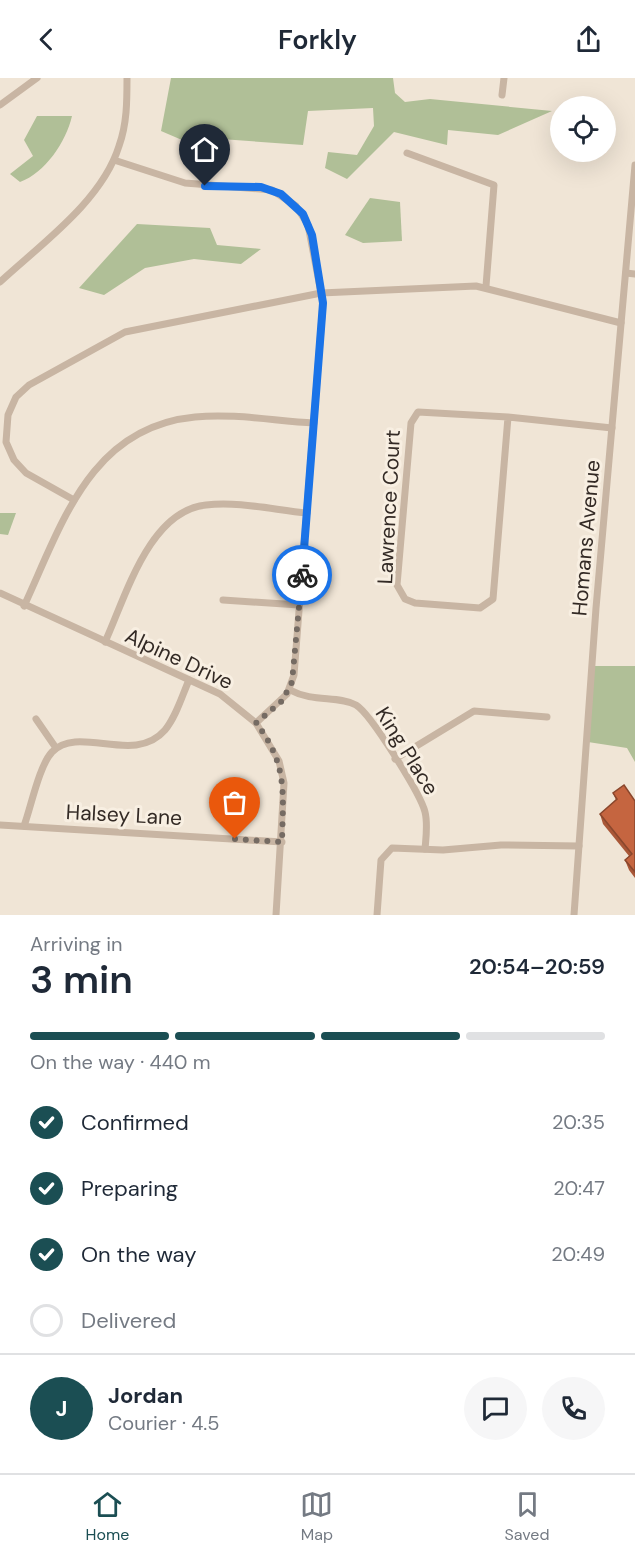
<!DOCTYPE html>
<meta charset="utf-8">
<style>
:root{--surface:#fff;--page:#f6f6f7;--text:#1f2937;--muted:#747a83;--line:#e0e1e3;--accent:#1b4e53}
body{margin:0;font-family:"DM Sans",sans-serif;background:var(--page);color:var(--text);height:100vh;display:flex;flex-direction:column;font-size:22px;white-space:nowrap}
*{box-sizing:border-box;margin:0}
p{font-size:20px;color:var(--muted)}
.icon{flex:none;width:33px;height:33px;fill:none;stroke:currentColor;stroke-width:2;stroke-linecap:round;stroke-linejoin:round}
.map{position:relative;height:837px;overflow:hidden}
.details{display:flex;flex-direction:column;background:var(--surface);flex:1}
.details>*{flex:none}
.buttons{position:absolute;left:550px;top:18px;display:grid;gap:12px}
.buttons a{display:grid;place-items:center;width:66px;height:66px;border-radius:50%;background:var(--surface);box-shadow:0 6px 24px #0002;font-size:30px}
.pin{position:absolute;display:grid;place-items:center;width:51px;height:51px;color:#fff;margin:-62px -26px;border-radius:50% 50% 50% 0;rotate:-45deg;box-shadow:0 0 6px #0007}
.pin .icon{rotate:45deg}
.courier{position:absolute;display:grid;place-items:center;width:60px;height:60px;margin:-30px;border:4px solid #1a73e8;border-radius:50%;background:#fff;color:#222;box-shadow:0 2px 8px #0007}
.summary em{font-style:normal;font-weight:600}
.summary div{display:flex;flex-direction:column-reverse}
.summary{display:flex;align-items:center;justify-content:space-between;height:102px;padding:0 30px}
h1{font-size:39px;font-weight:600;line-height:45px}
.bar{display:grid;grid-template-columns:repeat(4,1fr);gap:9px 6px;align-content:center;height:72px;padding:0 30px}
.bar i{height:8px;border-radius:4px;background:var(--line)}
.bar .active{background:var(--accent)}
.bar p{grid-column:span 4}
.line{display:flex;align-items:center;gap:15px;padding:0 30px;border-top:2px solid var(--line)}
.line div{flex:1}
.round{display:grid;place-items:center;flex:none;width:63px;height:63px;border-radius:32px;background:var(--page)}
ol{padding:0 30px;list-style:none}
li{display:flex;align-items:center;gap:18px;height:66px}
li p{margin-inline-start:auto}
li .icon{padding:6px;border-radius:50%;background:var(--accent);color:#fff;stroke-width:4}
li:last-child{color:var(--muted)}
li i{width:33px;height:33px;border:3px solid var(--line);border-radius:50%}
header{display:flex;justify-content:space-between;align-items:center;height:78px;padding:0 30px;background:var(--surface);font-size:27px;font-weight:600}
.dock{display:flex;justify-content:space-around;align-items:center;height:84px;border-top:2px solid var(--line);background:var(--surface);font-size:16px;color:var(--muted)}
.dock a{display:grid;justify-items:center;gap:3px}
.dock .active{color:var(--accent)}
.map>svg:first-child{display:block}
.green{fill:#b0bf97}
.lines{fill:none;stroke-linecap:round;stroke-linejoin:round}
.minor{stroke:#c8b5a3;stroke-width:7}
.wall{fill:#a95737}
.building{fill:#c56540;stroke:#8a472d;stroke-width:1.5}
.done{stroke:#756b63;stroke-width:6;stroke-dasharray:0 10.8}
.route{stroke:#1a73e8;stroke-width:8}
.labels{text-anchor:middle;dominant-baseline:central;stroke-width:6;stroke-linejoin:round;paint-order:stroke}
.street-label{font-size:21px;fill:#332a25;stroke:#f8efe2}
</style>
<header><svg class="icon" aria-label="back" viewBox="0 0 24 24"><path d="M15 5l-7 7 7 7"/></svg>Forkly<svg class="icon" aria-label="share" viewBox="0 0 24 24"><path d="M12 15V3M7 8l5-5 5 5M5 13v7h14v-7"/></svg></header>
<div class="map">
<svg width="635" height="837" viewBox="0 0 635 837">
<rect width="100%" height="100%" fill="#f0e5d6"/>
<g class="green">
<polygon points="171,0 393,0 395,15 405,24 430,21 552,33 498,57 448,52 447,67 394,54 347,101 325,90 328,74 357,77 374,48 373,30 308,33 303,67 221,61 203,71 161,53"/>
<path d="M37,38H72C66,64 45,95 20,104L10,96L33,78L24,62Z"/>
<polygon points="370,120 400,124 402,163 363,165 345,157"/>
<polygon points="137,146 210,150 217,167 261,171 241,186 194,181 145,190 104,217 79,210"/>
<polygon points="0,435 16,435 8,457 0,456"/>
<polygon points="594,588 635,588 635,684 627,670 588,664"/>
</g>
<g class="lines">
<g class="minor">
<polyline points="502,17 504,0"/>
<polyline points="0,27 37,0"/>
<polyline points="407,75 494,107 486,208"/>
<polyline points="114,82 185,105 272,112 296,128 308,147 323,225 294,597 287,616 256,645"/>
<polyline points="626,195 635,196"/>
<path d="M0,204C41,166 102,123 119,68C127,46 127,23 127,0"/>
<polyline points="508,339 493,521 480,530 415,525 405,521 397,507 411,345 418,334 508,339 612,350"/>
<polyline points="74,422 26,395 14,382 6,364 8,337 16,319 29,307 125,254 321,215 476,208 621,245"/>
<polyline points="0,515 220,616 256,645 279,683 284,705 276,837"/>
<polyline points="223,522 299,527"/>
<path d="M24,528C62,446 90,349 195,339C233,335 275,343 314,345"/>
<path d="M105,564C126,518 149,433 206,427C238,423 275,432 307,435"/>
<path d="M290,612C314,625 337,617 356,627C371,636 421,717 425,734C428,746 426,759 425,771"/>
<polyline points="36,641 56,670"/>
<polyline points="395,681 474,633 547,639"/>
<polyline points="0,747 282,764"/>
<path d="M24,748C31,729 39,688 52,674C79,646 134,688 165,652C176,639 182,618 189,602"/>
<polyline points="377,837 381,782 392,770 443,772 501,767 579,768"/>
<polyline points="574,837 596,530 635,87"/>
</g>
</g>
<polygon class="wall" points="613,715 635,723 635,800 629,792 625,782 629,778 603,746 600,736 616,722"/>
<polygon class="building" points="624,707 635,723 635,794 625,782 632,776 600,736 617,721 613,715"/>
<g class="lines">
<path class="done" d="M235,761L282,764C283,715 288,686 256,645L282,623L292,604L302,497"/>
<polyline class="route" points="205,108 261,109 281,116 303,136 312,157 323,225 302,497"/>
</g>
<g class="labels">
<g class="street-label">
<text transform="translate(389 429) rotate(-87)">Lawrence Court</text>
<text transform="translate(586 460) rotate(-85)">Homans Avenue</text>
<text transform="translate(179 581) rotate(25)">Alpine Drive</text>
<text transform="translate(407 673) rotate(58)">King Place</text>
<text transform="translate(124 737) rotate(3)">Halsey Lane</text>
</g>
</g>
</svg>
<div class="buttons">
<a><svg class="icon" aria-label="locate" viewBox="0 0 24 24"><circle cx="12" cy="12" r="6"/><path d="M12 2v4M12 18v4M2 12h4M18 12h4"/></svg></a>
</div>
<div class="pin" style="left:235px;top:761px;background:#ea580c"><svg class="icon" aria-label="bag" viewBox="0 0 24 24"><path d="M5 8h14l-1 12H6zM9 8a3 3 0 0 1 6 0"/></svg></div>
<div class="pin" style="left:205px;top:108px;background:#1f2937"><svg class="icon" aria-label="home" viewBox="0 0 24 24"><path d="M3 11l9-7 9 7M6 9v11h12V9"/></svg></div>
<div class="courier" style="left:302px;top:497px"><svg class="icon" aria-label="bike" viewBox="0 0 24 24"><circle cx="6" cy="16" r="4"/><circle cx="18" cy="16" r="4"/><path d="M6 16l4-8h5l3 8M10 8l3 8H6M13 5h3"/></svg></div>
</div>
<section class="details">
<div class="summary"><div><h1>3 min</h1><p>Arriving in</p></div><em>20:54–20:59</em></div>
<div class="bar"><i class="active"></i><i class="active"></i><i class="active"></i><i></i><p>On the way · 440 m</p></div>
<ol>
<li><svg class="icon" aria-label="check" viewBox="0 0 24 24"><path d="M5 12l5 5 9-10"/></svg>Confirmed<p>20:35</p></li>
<li><svg class="icon" aria-label="check" viewBox="0 0 24 24"><path d="M5 12l5 5 9-10"/></svg>Preparing<p>20:47</p></li>
<li><svg class="icon" aria-label="check" viewBox="0 0 24 24"><path d="M5 12l5 5 9-10"/></svg>On the way<p>20:49</p></li>
<li><i></i>Delivered</li>
</ol>
<div class="line" style="height:108px"><b class="round" style="background:var(--accent);color:#fff">J</b><div><b>Jordan</b><p>Courier · 4.5</p></div><a class="round"><svg class="icon" aria-label="chat" viewBox="0 0 24 24"><path d="M4 5h16v11H9l-5 4z"/></svg></a><a class="round"><svg class="icon" aria-label="phone" viewBox="0 0 24 24"><path d="M5 4h4l2 5-3 2q2 4 5 5l2-3 5 2v4C11 20 4 13 5 4z"/></svg></a></div>
</section>
<nav class="dock">
<a class="active"><svg class="icon" aria-label="home" viewBox="0 0 24 24"><path d="M3 11l9-7 9 7M6 9v11h12V9"/></svg>Home</a>
<a><svg class="icon" aria-label="map" viewBox="0 0 24 24"><path d="M3 6l6-2 6 2 6-2v14l-6 2-6-2-6 2zM9 4v14M15 6v14"/></svg>Map</a>
<a><svg class="icon" aria-label="saved" viewBox="0 0 24 24"><path d="M7 4h10v16l-5-4-5 4z"/></svg>Saved</a>
</nav>
